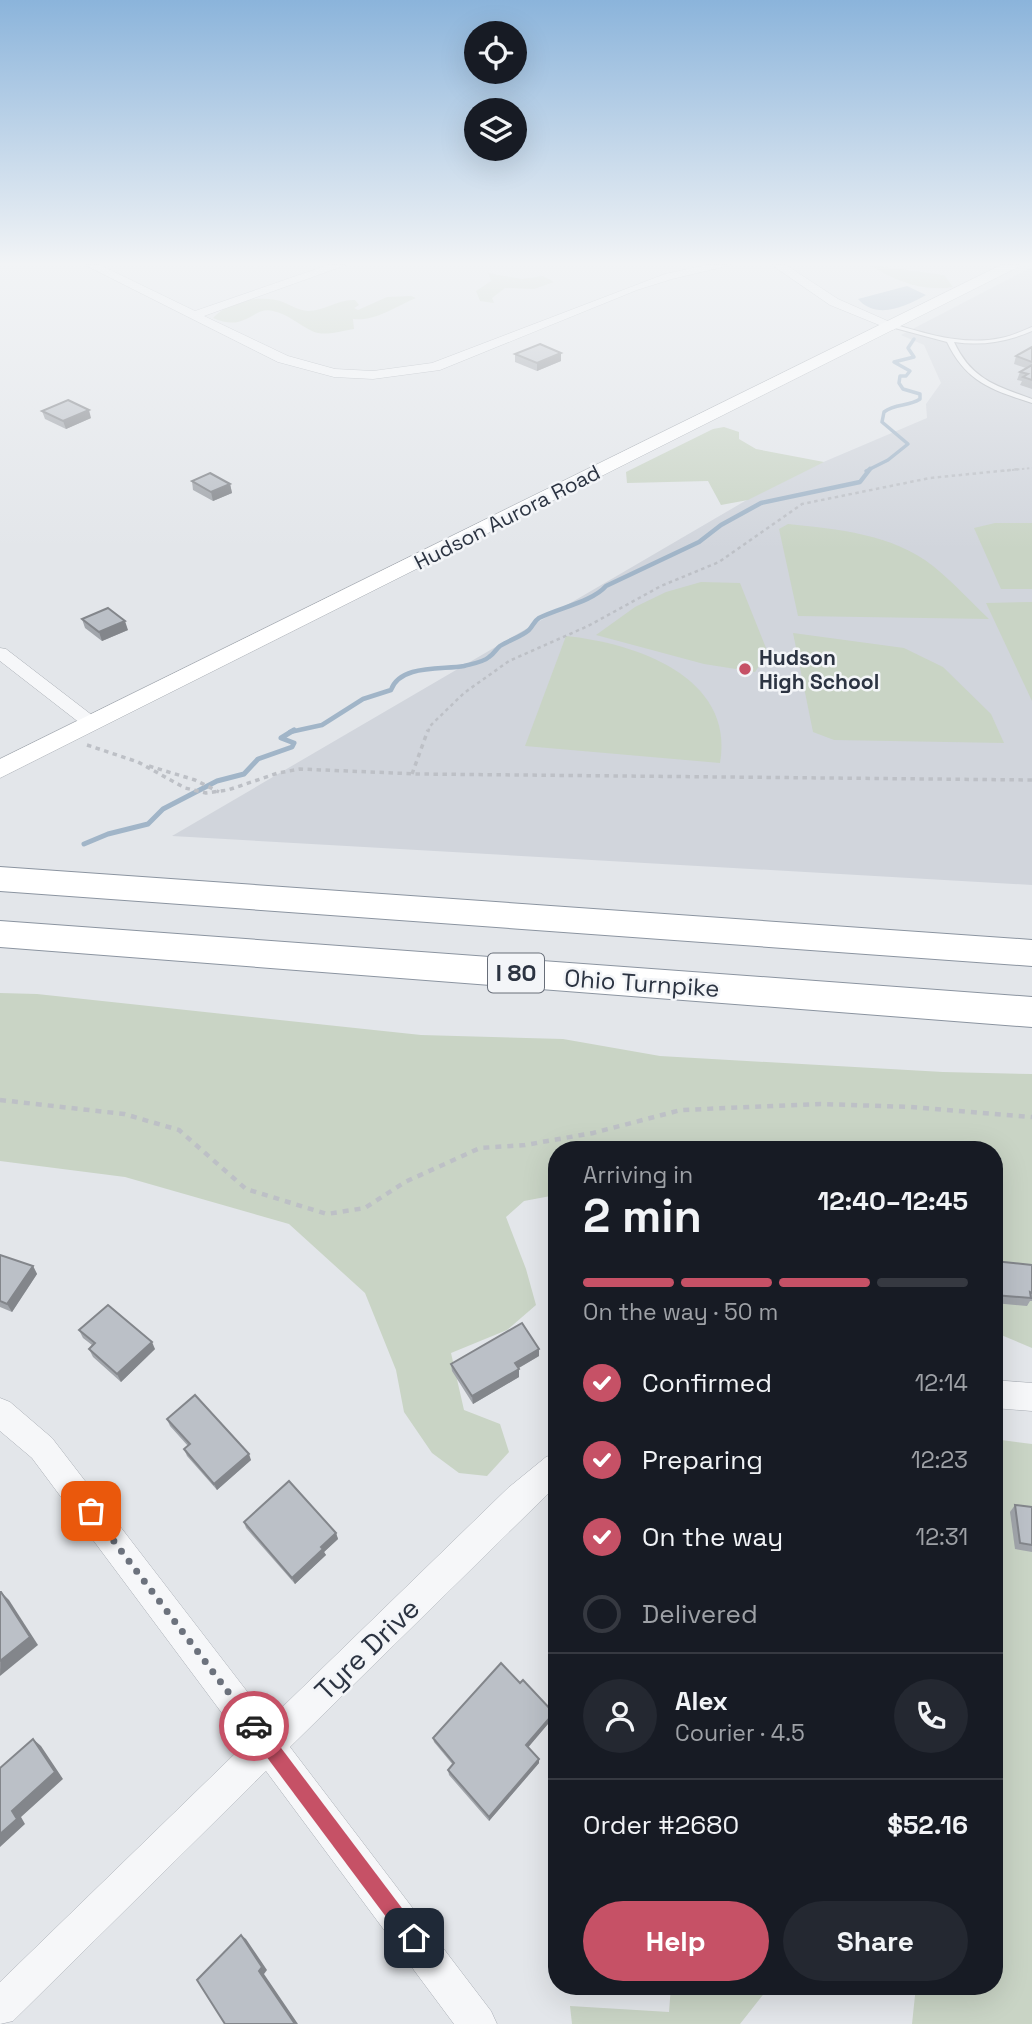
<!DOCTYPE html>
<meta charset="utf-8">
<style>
:root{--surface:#171b24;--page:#242831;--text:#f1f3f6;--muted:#9ea1a6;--line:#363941;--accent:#c65166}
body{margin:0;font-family:"Space Grotesk",sans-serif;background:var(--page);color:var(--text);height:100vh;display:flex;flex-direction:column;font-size:26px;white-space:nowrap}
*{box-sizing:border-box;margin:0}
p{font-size:23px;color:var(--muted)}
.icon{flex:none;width:38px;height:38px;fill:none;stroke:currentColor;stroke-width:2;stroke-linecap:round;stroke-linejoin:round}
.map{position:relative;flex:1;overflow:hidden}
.details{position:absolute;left:548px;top:1141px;width:455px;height:854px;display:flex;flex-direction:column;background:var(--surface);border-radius:28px;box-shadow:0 7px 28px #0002}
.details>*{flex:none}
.fabs{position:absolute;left:464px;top:21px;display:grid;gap:14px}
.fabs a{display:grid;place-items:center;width:63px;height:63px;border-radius:50%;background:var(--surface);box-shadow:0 7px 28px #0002;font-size:35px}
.pin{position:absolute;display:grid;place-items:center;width:60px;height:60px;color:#fff;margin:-30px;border-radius:14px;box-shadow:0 4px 10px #0006}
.courier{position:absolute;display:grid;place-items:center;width:70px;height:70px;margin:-35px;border:5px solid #c65166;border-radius:50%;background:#fff;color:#222;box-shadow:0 2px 9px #0007}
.overview em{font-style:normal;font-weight:600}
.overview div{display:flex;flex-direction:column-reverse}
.overview{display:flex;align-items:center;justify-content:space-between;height:119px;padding:0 35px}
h1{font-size:46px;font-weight:600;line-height:52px}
.bar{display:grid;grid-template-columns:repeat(4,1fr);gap:10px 7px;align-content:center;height:84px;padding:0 35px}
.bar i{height:9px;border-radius:5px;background:var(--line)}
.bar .on{background:var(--accent)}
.bar p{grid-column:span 4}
.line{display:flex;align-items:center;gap:18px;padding:0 35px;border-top:2px solid var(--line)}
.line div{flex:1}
.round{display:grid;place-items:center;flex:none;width:74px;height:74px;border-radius:37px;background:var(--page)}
ol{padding:0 35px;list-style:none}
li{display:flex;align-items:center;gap:21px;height:77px}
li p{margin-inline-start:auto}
li .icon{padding:7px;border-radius:50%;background:var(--accent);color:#fff;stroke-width:4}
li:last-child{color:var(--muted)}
li i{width:38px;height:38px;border:4px solid var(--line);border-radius:50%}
.action{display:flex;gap:14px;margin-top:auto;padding:14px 35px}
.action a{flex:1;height:80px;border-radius:42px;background:var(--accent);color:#fff;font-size:28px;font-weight:600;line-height:80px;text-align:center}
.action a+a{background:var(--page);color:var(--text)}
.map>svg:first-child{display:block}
.built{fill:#d1d5dc}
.green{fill:#c9d4c5}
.water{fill:#a1b5c8}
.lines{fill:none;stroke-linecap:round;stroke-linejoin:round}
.stream-far2{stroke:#a1b5c8;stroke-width:3.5}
.stream-far1{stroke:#a1b5c8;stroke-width:4.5}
.stream{stroke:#a1b5c8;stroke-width:5}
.lane-casing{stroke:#a8adb4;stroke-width:2}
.street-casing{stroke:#a8adb4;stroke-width:1}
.secondary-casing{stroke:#a8adb4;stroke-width:1}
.highway-casing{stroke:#8b94a0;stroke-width:2}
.path-far3{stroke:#bdc0c6;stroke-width:2;stroke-dasharray:2.5 2.5;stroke-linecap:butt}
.path-far2{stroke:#bdc0c6;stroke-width:2.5;stroke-dasharray:3.5 3.5;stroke-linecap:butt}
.path-far1{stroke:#bdc0c6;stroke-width:3.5;stroke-dasharray:4.5 4.5;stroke-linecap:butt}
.path{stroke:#bdc0c6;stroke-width:4.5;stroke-dasharray:6 6;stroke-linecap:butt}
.lane{fill:#f6f7f9;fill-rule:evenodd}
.street{fill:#f6f7f9;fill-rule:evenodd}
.secondary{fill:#fff;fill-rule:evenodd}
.highway{fill:#fff;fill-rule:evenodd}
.wall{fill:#a1a5ab}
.shaded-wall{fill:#83868b}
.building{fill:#bbc0c7;stroke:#83868b;stroke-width:2}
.route{fill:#c65166}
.done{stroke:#6c727d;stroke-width:7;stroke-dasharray:0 12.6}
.poi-dot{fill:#c65166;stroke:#f3f5f8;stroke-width:2.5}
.labels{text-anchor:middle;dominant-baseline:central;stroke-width:5;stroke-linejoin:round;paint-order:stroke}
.far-street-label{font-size:21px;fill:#2c3442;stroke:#f3f5f8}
.far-poi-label{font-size:21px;font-weight:bold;fill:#2c3442;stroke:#f3f5f8;text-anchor:start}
.shield{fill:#f3f5f8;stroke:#686e79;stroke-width:2}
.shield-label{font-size:23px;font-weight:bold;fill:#2c3442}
.street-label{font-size:24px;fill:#2c3442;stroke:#f3f5f8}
.near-street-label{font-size:28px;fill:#2c3442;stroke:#f3f5f8}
</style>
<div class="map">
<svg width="1032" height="2024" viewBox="0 0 1032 2024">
<rect width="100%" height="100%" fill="#e3e6ea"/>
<polygon class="built" points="1032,267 1032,885 172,836 745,501 807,469 927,418 926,404 941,383 924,345 901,335"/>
<g class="green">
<path d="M870,265L944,275L953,287C923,292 895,281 870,265Z"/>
<polygon points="488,273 522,279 543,276 554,282 534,289 505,288 492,298 494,303 480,301 476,291 491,281"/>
<path d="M411,296L416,298C396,306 375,322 353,319L354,329C341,331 324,337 312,331C299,325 288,314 273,311C252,306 246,333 213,318C228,301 261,294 283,302C292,306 298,310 308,311C325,311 338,299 355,300L359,305L354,308L358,310L387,297Z"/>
<polygon points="724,427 739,432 739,439 756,449 824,462 748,500 721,505 708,481 627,483 626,472 713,429"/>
<polygon points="995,523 1032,523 1032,589 1001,589 974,528"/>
<path d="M788,524C837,529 893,534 933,566C953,582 971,602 989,619L798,616L779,529Z"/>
<polygon points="701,582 740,583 768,653 755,672 704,664 596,635 635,607 666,592"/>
<polygon points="1032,602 1032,701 986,603"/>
<polygon points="793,633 904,648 943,667 991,714 1004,743 834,740 813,732"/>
<path d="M566,636C634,643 735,676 720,763L525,746Z"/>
<polygon points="0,993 37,994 421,1035 563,1039 660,1056 943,1072 1032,1074 1032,1348 994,1332 994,1150 556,1150 556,1195 524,1201 506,1217 526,1269 536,1305 507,1330 451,1353 464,1410 500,1424 509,1452 487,1476 459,1473 432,1453 404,1412 396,1370 365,1293 289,1224 125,1177 0,1161"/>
<polygon points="994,1439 1032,1444 1032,2024 912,2024 916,1986 994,1986"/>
<polygon points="671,1986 770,1986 740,2024 572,2024 570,2006 669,2012"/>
</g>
<path class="water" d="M907,286L926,295C905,307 876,320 858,299Z"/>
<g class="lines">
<path class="stream-far2" d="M866,471L888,460L908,444L882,422L884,412C896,403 908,407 920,399V394L903,389L899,383L900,376H906L910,371L894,362L914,357L908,348L914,339"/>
<path class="stream-far1" d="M290,732L322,725L363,699L391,690C400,664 443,670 464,666C471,664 484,662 489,657C494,654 496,649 500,646C509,640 521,637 529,630C533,626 534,621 539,618C558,608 592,602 606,586L699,542L721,525L761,503L860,482L870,469"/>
<polyline class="stream" points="84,844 108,834 148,824 163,809 217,781 244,774 258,759 292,747 294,743 281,738 294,730"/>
<g class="lane-casing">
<path id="lane" d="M893,324C928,334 964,346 1001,338C1012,336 1022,331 1032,327V331C1007,342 981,346 954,342C971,379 996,386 1032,399V403C992,390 966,382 947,342L891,327L890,326Z"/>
</g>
<g class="street-casing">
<g id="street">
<polygon points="85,265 100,265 195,311 328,265 346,265 204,316 288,356 335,369 373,371 432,363 665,274 707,265 731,265 672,279 637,290 440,370 373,379 334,377 278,362"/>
<polygon points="772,265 786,265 838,299 899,326 893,330 889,329 830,305"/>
<polygon points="0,648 6,649 97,719 100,723 97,727 85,727 0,661"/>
<polygon points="994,1380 1032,1383 1032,1411 994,1408"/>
<polygon points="0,1398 10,1402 52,1438 269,1720 508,1488 546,1457 556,1453 556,1486 290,1747 491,2011 497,2024 454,2024 266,1771 13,2021 0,2024 0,1982 245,1744 32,1458 0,1431"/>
</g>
</g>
<g class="secondary-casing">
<polygon id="secondary" points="1001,265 1022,265 0,778 0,759"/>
</g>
<g class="highway-casing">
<g id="highway">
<polygon points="0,867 1032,940 1032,966 0,891"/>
<polygon points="0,921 1032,997 1032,1027 0,947"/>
</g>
</g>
<polyline class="path-far3" points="1002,471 1032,468"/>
<polyline class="path-far2" points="428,732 430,726 464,693 509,661 588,626 661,586 719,562 802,504 930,478 1020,469"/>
<g class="path-far1">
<polyline points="87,745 138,762 185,788 206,793 228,790 278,773 300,769 418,774 1032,780"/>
<polyline points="149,766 195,780 219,792"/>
<polyline points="412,774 428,730"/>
</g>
<polyline class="path" points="0,1100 124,1114 179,1130 246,1189 327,1214 365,1208 405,1182 480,1148 525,1145 593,1133 681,1110 821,1104 911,1107 1032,1117"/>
<use href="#lane" class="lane"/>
<use href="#street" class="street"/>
<use href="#secondary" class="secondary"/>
<use href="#highway" class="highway"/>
</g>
<g class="wall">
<polygon points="1032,347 1032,389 1020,385 1022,381 1017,380 1020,372 1026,368 1014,364 1016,356"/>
<polygon points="515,354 561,361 537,371 515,362"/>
<polygon points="42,411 91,418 66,429 45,419"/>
<polygon points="192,481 230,484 232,493 213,501 193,490"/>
<polygon points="82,619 128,630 102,641 85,628"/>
<polygon points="0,1255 33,1266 37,1274 12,1312 0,1307"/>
<polygon points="994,1261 1032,1265 1032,1301 1030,1301 1027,1306 994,1303"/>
<polygon points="79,1330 155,1349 121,1382 93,1357 89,1349 92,1345 83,1338"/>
<polygon points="539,1356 519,1368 519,1377 473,1404 452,1371 451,1364"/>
<polygon points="167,1419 251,1460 217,1490 187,1456 184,1449 188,1446 170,1426"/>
<polygon points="1015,1505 1032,1507 1032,1552 1015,1549 1010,1512"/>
<polygon points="244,1522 336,1533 338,1539 324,1552 326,1555 295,1584 246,1528"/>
<polygon points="520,1683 554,1713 553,1718 528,1747 539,1759 539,1763 489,1821 449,1775 448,1770 453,1765 434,1742 433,1738"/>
</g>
<g class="shaded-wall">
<polygon points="561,353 561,361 537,371 537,363"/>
<polygon points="89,410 91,418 66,429 63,421"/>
<polygon points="230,484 232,493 213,501 211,492"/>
<polygon points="125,621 128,630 102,641 99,632"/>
<polygon points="33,1266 37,1274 12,1312 7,1304"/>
<polygon points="152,1342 155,1349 121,1382 117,1374"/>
<polygon points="539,1349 539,1356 515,1370 515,1363"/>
<polygon points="519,1369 519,1377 473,1404 472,1396"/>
<polygon points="249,1454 251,1460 217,1490 214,1484"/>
<polygon points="336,1533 338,1539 324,1552 326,1555 295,1584 292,1578 321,1547"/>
<polygon points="1,1592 9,1600 38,1645 0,1676"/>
<polygon points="554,1713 553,1718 526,1750 526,1745"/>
<polygon points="33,1739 41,1746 63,1779 21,1817 25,1824 0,1847 0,1834 12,1811"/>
<polygon points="539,1759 539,1763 489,1821 489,1817"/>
<polygon points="241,1935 246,1939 267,1970 264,1974 298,2024 295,2024 259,1971"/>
</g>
<g class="building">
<polygon points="540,344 561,353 537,363 515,354"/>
<polygon points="1032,347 1032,362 1016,356"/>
<polygon points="1032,365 1032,380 1023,377 1028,374 1020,372"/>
<polygon points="68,400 89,410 63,421 42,411"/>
<polygon points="210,473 230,484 211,492 192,481"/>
<polygon points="108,608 125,621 99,632 82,619"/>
<polygon points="0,1255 33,1266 7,1304 0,1301"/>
<polygon points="994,1261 1032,1265 1032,1293 1030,1292 1031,1298 994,1295"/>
<polygon points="108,1305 152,1342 117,1374 89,1349 95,1343 79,1330"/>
<polygon points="522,1323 539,1349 515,1363 519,1369 472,1396 451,1364"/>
<polygon points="195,1395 249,1454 214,1484 184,1449 190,1444 167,1419"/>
<polygon points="289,1481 336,1533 321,1547 323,1549 292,1578 244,1522"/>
<polygon points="1015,1505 1032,1507 1032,1545 1020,1543"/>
<polygon points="0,1592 1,1592 30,1637 0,1661"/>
<polygon points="501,1663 520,1683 523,1680 554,1713 526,1745 539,1759 489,1817 448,1770 454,1763 433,1738"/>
<polygon points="33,1739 55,1772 12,1811 17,1819 0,1834 0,1768"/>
<polygon points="241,1935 262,1967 259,1971 295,2024 225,2024 197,1980"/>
</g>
<linearGradient id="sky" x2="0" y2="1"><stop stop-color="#8bb4db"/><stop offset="0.48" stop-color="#f2f4f6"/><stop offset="1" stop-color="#f2f4f6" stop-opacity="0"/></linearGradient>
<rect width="1032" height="549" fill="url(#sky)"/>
<polygon class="route" points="254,1718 260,1720 420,1932 423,1938 420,1945 414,1948 407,1945 248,1732 245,1726 248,1720"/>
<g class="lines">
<polyline class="done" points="91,1511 254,1726"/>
</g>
<circle class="poi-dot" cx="745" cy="669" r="7"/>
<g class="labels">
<g class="far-street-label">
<text transform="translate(507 517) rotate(-27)">Hudson Aurora Road</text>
</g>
<g class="far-poi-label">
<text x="759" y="657">Hudson<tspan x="759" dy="24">High School</tspan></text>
</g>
<rect class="shield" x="488" y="953.5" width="56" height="39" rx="5"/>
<g class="shield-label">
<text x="516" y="973">I 80</text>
</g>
<g class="street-label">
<text transform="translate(642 983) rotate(4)">Ohio Turnpike</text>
</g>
<g class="near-street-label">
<text transform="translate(367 1649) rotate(-44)">Tyre Drive</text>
</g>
</g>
</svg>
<div class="fabs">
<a><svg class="icon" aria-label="locate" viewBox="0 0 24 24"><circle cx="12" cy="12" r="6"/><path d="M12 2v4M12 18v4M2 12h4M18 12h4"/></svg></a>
<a><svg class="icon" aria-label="layers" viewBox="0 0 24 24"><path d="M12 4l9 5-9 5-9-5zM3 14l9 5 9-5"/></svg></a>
</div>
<div class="pin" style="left:91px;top:1511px;background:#ea580c"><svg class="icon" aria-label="bag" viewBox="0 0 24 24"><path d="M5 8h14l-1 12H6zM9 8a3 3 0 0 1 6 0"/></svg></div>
<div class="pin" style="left:414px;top:1938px;background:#1f2937"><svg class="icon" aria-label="home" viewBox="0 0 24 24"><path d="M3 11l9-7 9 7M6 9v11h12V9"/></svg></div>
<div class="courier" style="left:254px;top:1726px"><svg class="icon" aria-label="car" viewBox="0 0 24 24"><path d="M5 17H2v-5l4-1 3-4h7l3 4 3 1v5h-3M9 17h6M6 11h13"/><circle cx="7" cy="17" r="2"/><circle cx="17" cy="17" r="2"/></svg></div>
<section class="details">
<div class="overview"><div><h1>2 min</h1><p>Arriving in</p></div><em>12:40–12:45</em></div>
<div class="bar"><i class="on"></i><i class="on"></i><i class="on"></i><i></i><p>On the way · 50 m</p></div>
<ol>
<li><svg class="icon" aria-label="check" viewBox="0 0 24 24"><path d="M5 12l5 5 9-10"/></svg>Confirmed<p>12:14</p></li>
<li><svg class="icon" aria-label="check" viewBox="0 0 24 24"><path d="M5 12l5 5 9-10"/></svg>Preparing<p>12:23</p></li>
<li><svg class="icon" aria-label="check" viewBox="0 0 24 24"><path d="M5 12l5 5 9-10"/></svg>On the way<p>12:31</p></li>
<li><i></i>Delivered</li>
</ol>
<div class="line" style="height:126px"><a class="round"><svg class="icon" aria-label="person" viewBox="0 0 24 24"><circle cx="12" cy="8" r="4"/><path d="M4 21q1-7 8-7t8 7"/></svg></a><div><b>Alex</b><p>Courier · 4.5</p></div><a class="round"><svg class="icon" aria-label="phone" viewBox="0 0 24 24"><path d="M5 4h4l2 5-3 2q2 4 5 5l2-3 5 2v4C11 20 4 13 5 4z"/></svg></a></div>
<div class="line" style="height:91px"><div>Order #2680</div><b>$52.16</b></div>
<div class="action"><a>Help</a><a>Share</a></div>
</section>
</div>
